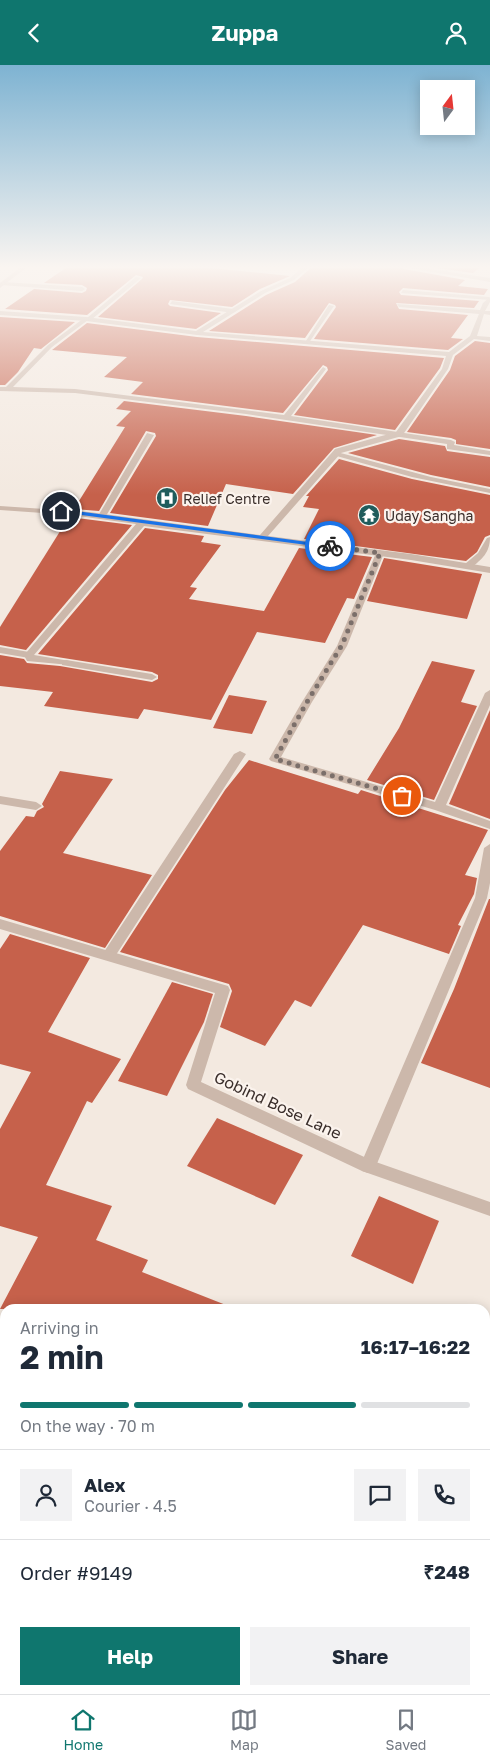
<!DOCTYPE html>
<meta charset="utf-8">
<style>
:root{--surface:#fff;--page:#f2f2f3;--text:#1f2937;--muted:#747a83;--line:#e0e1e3;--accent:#0f766e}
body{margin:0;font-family:"Golos Text",sans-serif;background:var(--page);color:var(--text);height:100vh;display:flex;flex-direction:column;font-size:19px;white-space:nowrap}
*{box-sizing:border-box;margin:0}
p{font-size:16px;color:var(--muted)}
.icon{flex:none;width:28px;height:28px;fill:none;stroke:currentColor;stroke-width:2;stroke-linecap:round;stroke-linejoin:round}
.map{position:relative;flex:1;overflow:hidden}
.side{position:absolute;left:0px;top:1239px;width:490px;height:391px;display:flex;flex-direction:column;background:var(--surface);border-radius:15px 15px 0 0;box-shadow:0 2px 12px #0003}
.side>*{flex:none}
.needle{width:32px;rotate:15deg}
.controls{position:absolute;left:420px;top:15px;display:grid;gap:10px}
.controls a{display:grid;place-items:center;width:55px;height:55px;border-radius:0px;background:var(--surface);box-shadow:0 2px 12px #0003;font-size:25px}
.pin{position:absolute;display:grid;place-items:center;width:42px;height:42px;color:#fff;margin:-21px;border:2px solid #fff;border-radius:50%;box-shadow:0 1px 5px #0007}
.courier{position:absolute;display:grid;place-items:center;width:50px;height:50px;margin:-25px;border:4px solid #1a73e8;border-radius:50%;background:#fff;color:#222;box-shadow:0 1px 6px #0007}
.summary em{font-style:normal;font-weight:700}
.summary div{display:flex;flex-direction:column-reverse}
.summary{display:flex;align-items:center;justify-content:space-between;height:85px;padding:0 20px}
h1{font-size:32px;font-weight:700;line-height:38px}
.bar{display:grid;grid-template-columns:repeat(4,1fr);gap:8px 5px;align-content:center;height:60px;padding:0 20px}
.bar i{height:6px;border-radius:4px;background:var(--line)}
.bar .current{background:var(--accent)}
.bar p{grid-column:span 4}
.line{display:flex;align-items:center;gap:12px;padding:0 20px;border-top:1px solid var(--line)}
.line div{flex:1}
.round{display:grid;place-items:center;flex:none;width:52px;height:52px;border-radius:0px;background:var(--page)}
.cta{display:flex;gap:10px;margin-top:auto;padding:10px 20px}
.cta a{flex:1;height:58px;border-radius:0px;background:var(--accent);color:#fff;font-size:20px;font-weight:700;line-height:58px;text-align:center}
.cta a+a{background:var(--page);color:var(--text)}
header{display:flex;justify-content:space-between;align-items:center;height:65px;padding:0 20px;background:var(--accent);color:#fff;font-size:22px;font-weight:700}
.dock{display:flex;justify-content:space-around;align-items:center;height:70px;border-top:1px solid var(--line);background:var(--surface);font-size:14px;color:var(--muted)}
.dock a{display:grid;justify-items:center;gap:2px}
.dock .current{color:var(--accent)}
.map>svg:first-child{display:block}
.building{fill:#c6614b}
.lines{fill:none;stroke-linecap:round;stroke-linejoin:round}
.service{fill:#ccb8ab;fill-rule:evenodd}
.minor{fill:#ccb8ab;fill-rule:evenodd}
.tertiary{fill:#ccb8ab;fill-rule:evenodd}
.route{fill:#1a73e8}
.done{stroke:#7b6f6a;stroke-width:5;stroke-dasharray:0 9}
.labels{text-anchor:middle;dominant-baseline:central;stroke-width:4.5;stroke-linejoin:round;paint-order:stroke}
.far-poi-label{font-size:14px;fill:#3a2e2b;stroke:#fbf3ed;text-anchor:start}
.street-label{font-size:16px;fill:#3a2e2b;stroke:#fbf3ed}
</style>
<header><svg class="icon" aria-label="back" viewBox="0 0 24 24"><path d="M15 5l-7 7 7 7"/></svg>Zuppa<svg class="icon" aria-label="person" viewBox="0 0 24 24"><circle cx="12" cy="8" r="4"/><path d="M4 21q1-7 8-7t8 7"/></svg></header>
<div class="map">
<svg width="490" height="1629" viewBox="0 0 490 1629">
<rect width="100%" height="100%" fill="#f3e9e0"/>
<g class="building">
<polygon points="67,202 201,202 290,211 260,224 232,242 170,235 168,239 170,241 221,248 196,264 98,252 142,214 143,212 136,210 87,250 5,244 34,224 82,228 86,226 87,223 82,220 44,218"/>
<polygon points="312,202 402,202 404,204 465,215 458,221 488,224 484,230 403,223 399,227 401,230 479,236 474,243 396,238 399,244 468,250 451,273 463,274 448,285 314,274 336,242 335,240 329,238 305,273 209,266 266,230 295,217"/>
<polygon points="430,202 480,202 473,208"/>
<polygon points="0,252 75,257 41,284 34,283 18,307 5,320 0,320"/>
<polygon points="87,258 197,272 444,293 440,303 395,365 294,350 328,305 327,302 323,300 283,348 131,329 143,317 104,312 127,292 52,285"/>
<polygon points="475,276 490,278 490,384 456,379 456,375 451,373 407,367 450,305 455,291"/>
<polygon points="124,336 246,351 377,370 334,383 293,429 226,419 208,461 110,448 156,371 155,368 146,366 99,446 74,444 125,362 116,361 131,346 116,344"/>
<polygon points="399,374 445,381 447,386 490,392 490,422 431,410 348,388"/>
<polygon points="339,394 412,414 490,430 490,470 485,472 477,487 466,496 304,474 319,444 303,442 309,431 306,431"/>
<polygon points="69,452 132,460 26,585 0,580 0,562"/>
<polygon points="145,463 204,471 201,477 221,480 190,522 197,523 189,534 264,546 299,483 372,492 354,534 347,533 325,578 257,567 211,655 144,644 138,654 44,641 53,627 0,621 0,590 24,594 27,598 60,601 152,617 158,614 158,610 152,607 38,589"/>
<polygon points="384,493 482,509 467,554 367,536"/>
<polygon points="432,596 475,605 461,637 477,641 434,735 367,715 399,663"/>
<polygon points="229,630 267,636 252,669 213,663"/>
<polygon points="490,645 490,754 449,739"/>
<polygon points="249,695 358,729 361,725 488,765 465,810 477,813 474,829 458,860 461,861 449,889 363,860 311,942 295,935 265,981 220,962 232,926 229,919 120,887 225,725"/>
<polygon points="60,706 113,714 63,788 152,810 105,883 0,851 0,786 26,751 34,752 37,746 44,742 42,739"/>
<polygon points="489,834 490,834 490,1023 421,998 454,924"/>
<polygon points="10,869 90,893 48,967 121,994 92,1038 87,1036 46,1120 112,1141 96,1175 148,1195 142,1207 231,1242 231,1244 0,1244 38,1172 0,1161 0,1064 31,1007 0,999 0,884"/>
<polygon points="172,917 213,929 204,957 167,1031 118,1016"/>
<polygon points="217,1053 303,1090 275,1140 187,1101"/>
<polygon points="379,1131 439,1156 413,1219 351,1191"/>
</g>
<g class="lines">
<g class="service">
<polygon points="136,212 141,213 91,255 88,255 52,282 13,322 75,324 284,350 323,302 326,304 291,351 451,375 455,377 454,380 490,386 490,390 447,384 447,379 246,349 75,328 0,326 0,322 6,322 48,280 84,253 87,253"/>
<polygon points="3,217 82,222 85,224 82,226 1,220"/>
<polygon points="403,225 489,232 490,235 401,228"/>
<polygon points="172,236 233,244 236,246 233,248 170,239"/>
<polygon points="329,240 334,241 308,279 304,279"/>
<polygon points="147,368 154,370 106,451 99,453 98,451"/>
<polygon points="333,386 431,412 490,424 490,428 412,412 333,390"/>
<path d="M490,472C490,488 482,494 471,503H465V499L478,488L487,473Z"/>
<polygon points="380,485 384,488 347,581 312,637 281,692 435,737 485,628 490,625 490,640 446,740 490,756 490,764 435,745 271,696 269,694 302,637 337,581 376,488"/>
<polygon points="0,582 29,587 34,590 29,593 0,588"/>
<polygon points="66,595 152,609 157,612 152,615 62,600 62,596"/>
<polygon points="240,686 246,689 114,893 104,893 102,890 104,887 234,689"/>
<polygon points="490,779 490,818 487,833 376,1101 374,1106 368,1108 362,1106 360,1101 475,833 484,783"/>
</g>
<g class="minor">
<polygon points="303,202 309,202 294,215 265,228 203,267 449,287 470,271 479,249 399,242 397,239 480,245 483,238 490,232 490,237 485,246 490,246 490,250 484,249 477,271 490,272 490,276 474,274 453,290 448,304 402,371 341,388 268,471 411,489 490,502 490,508 411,495 144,461 34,590 70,596 70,600 27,596 24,590 26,588 136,459 71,450 0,445 0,441 89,447 260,470 335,384 396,367 442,304 446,291 197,270 86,256 0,250 0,246 86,252 196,266 261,226 290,213"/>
<polygon points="404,202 417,202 490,213 490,217"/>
<polygon points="0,731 36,737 42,741 36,745 0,739"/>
<polygon points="0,854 228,921 230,925 201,1017 373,1096 490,1137 490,1151 362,1106 188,1024 186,1020 215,928 0,864"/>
<polygon points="5,1570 5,1602 0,1604 0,1572"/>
<polygon points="347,1625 369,1625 368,1629 346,1629"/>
</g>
<g class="tertiary">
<polygon points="21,202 27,202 0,223 0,218"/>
<polygon points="0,1363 5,1365 5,1385 0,1383"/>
<polygon points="485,1565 490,1567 490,1589 485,1587"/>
</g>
</g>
<linearGradient id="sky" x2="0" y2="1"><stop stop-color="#7eb3d2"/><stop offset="0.47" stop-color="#faf5f1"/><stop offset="1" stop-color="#faf5f1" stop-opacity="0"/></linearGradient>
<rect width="490" height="430" fill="url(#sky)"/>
<polygon class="route" points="61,444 330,480 332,481 330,483 59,447"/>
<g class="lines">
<polyline class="done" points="330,481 380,488 342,580 307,637 275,694 402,731"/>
</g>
<defs>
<g id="hospital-disc" transform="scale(1.125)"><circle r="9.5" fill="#1f5c5c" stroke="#fbf3ed"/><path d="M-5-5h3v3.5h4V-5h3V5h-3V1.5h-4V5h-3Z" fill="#fff"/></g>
<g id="temple-disc" transform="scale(1.125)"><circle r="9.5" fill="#1f5c5c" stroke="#fbf3ed"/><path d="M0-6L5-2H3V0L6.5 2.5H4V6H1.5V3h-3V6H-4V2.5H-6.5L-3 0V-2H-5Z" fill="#fff"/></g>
</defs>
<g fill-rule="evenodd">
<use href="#hospital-disc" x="167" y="433"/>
<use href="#temple-disc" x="369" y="450"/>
</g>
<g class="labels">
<g class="far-poi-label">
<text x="183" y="433">Relief Centre</text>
<text x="385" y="450">Uday Sangha</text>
</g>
<g class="street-label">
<text transform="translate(278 1040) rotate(25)">Gobind Bose Lane</text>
</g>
</g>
</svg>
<div class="controls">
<a><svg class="needle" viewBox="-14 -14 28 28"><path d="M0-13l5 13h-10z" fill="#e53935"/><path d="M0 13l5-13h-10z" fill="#747a83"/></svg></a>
</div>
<div class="pin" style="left:402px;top:731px;background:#ea580c"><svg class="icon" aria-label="bag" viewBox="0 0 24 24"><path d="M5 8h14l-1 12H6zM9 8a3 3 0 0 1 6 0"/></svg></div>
<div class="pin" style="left:61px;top:446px;background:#1f2937"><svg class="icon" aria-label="home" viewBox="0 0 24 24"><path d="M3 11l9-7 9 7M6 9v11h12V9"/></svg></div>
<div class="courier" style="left:330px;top:481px"><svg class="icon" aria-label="bike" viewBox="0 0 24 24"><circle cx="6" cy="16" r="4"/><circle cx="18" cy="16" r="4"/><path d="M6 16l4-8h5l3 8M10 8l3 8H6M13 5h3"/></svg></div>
<section class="side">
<div class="summary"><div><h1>2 min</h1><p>Arriving in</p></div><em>16:17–16:22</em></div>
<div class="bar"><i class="current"></i><i class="current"></i><i class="current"></i><i></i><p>On the way · 70 m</p></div>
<div class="line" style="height:90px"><a class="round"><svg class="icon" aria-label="person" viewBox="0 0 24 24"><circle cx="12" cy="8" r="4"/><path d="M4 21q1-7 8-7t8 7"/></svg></a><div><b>Alex</b><p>Courier · 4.5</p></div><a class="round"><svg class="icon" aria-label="chat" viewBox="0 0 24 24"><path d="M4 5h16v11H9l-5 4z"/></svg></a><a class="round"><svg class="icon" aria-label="phone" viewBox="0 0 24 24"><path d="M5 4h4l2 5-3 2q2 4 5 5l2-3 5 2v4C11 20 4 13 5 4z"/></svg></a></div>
<div class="line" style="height:65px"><div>Order #9149</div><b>₹248</b></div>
<div class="cta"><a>Help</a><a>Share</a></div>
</section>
</div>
<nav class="dock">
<a class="current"><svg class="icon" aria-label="home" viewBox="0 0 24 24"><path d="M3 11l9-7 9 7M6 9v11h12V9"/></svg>Home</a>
<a><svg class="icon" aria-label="map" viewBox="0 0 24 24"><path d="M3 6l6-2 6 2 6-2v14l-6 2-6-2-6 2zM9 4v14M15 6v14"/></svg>Map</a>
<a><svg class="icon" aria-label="saved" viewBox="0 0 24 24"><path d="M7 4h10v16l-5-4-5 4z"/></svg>Saved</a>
</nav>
